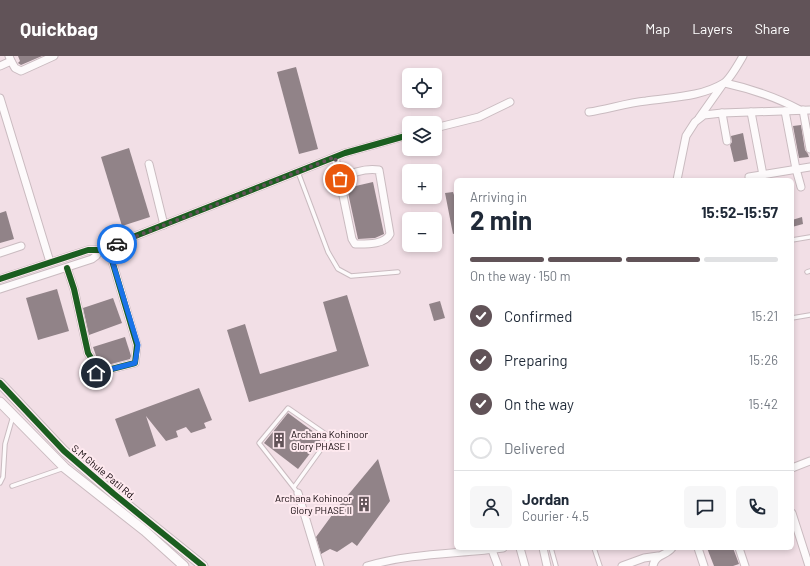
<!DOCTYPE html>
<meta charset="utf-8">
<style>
:root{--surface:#fff;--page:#f6f6f7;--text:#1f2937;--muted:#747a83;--line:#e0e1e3;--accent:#615358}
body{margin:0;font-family:Barlow,sans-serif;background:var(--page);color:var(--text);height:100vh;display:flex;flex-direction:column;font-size:15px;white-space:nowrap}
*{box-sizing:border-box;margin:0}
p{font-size:13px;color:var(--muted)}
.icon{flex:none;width:22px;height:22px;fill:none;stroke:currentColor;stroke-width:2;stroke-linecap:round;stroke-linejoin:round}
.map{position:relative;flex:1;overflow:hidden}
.panel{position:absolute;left:454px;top:122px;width:340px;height:372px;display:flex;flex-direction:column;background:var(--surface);border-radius:6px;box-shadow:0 2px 6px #0003}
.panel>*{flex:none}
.buttons{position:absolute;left:402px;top:12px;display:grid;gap:8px}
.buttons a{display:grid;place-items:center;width:40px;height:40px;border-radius:6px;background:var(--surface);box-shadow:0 2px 6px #0003;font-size:20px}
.pin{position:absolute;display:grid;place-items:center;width:34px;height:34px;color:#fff;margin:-17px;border:2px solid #fff;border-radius:50%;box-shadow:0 1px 4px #0007}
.courier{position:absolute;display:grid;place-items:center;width:40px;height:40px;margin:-20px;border:3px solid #1a73e8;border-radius:50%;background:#fff;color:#222;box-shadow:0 1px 5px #0007}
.summary em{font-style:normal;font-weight:700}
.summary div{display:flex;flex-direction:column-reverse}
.summary{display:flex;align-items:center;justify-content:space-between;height:68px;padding:0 16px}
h1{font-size:26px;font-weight:700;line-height:30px}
.bar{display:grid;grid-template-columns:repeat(4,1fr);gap:6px 4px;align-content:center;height:48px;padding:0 16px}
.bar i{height:5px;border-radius:3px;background:var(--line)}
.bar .active{background:var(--accent)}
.bar p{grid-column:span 4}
.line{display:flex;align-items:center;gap:10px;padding:0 16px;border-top:1px solid var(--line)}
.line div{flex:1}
.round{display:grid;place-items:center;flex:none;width:42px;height:42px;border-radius:6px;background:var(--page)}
ol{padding:0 16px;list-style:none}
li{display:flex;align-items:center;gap:12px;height:44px}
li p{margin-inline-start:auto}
li .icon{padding:4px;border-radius:50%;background:var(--accent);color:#fff;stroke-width:4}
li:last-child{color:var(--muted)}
li i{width:22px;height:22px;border:2px solid var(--line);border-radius:50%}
header{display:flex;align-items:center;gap:24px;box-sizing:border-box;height:56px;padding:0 20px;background:var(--accent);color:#fff}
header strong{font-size:19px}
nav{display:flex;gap:22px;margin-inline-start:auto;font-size:14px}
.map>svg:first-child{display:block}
.building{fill:#918388}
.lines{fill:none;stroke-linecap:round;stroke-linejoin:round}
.service-casing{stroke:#cabbc0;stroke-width:5.5}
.minor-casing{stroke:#cabbc0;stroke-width:9}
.tertiary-casing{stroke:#cabbc0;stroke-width:11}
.service{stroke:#fdfafb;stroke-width:3.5}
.minor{stroke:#fdfafb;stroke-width:7}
.tertiary{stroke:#fdfafb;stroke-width:9}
.cycleway-casing{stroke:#fee9ef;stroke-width:8}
.cycleway{stroke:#1b5e20;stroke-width:6}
.done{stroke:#615358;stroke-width:4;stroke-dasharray:0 7.2}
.route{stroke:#1a73e8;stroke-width:5}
.labels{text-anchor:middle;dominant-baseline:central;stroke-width:4;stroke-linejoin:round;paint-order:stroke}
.poi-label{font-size:10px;fill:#13080c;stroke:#fee9ef;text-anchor:start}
.street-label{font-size:10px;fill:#13080c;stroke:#fee9ef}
</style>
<header>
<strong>Quickbag</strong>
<nav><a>Map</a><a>Layers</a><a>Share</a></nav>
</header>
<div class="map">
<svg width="810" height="510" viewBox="0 0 810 510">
<rect width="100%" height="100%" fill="#f2dfe6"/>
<g class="building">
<polygon points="18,0 42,0 21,9 18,7 20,5"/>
<polygon points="296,11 318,93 299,98 277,16"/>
<polygon points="801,69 805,94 808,98 809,101 799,102 793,70"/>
<polygon points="743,77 748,103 734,106 730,89 732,86 731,80"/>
<polygon points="129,92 150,161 122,170 101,101"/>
<polygon points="373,126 384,178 375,182 358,183 347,132"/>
<polygon points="453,136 455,142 456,142 456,177 453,178 445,137"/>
<polygon points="6,155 14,183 0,187 0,157"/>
<polygon points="802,161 803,168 792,171 792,164"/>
<polygon points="57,233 69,275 38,284 26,242"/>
<polygon points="347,239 369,310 249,346 227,274 245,268 260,318 337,295 323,246"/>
<polygon points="113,242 122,267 89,279 83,252"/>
<polygon points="440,245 445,262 434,265 429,248"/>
<polygon points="125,281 131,300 130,303 100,311 93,291"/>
<polygon points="199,332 212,364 204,367 206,372 191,377 186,371 176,375 178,381 166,385 146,360 156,390 129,401 115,363"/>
<polygon points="288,357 322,382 298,413 264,387"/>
<polygon points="378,403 390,445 357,490 352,486 337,496 330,493 321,498 316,481 338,451"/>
<polygon points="707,492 733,492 739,508 733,510 714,510"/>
</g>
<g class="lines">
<g class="service-casing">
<g id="service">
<polyline points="298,116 328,196 338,213 351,220 398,216"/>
<polyline points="792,184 810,181"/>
<polyline points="807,216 810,215"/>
<polyline points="792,262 810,259"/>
<polyline points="0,427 3,421 5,388 13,360"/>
<polyline points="12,430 64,412"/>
<polyline points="294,431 330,381 288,352 259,387 298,437"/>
<polyline points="551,492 556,510"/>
<polyline points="594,492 600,510"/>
</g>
</g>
<g class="minor-casing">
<g id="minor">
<polyline points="11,5 15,12 21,15 54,0"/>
<polyline points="0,10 11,5 9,0"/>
<path d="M725,27C752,33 776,41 800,54"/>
<polyline points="0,42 50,206"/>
<polyline points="803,54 810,93"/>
<polyline points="785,55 796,113 801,131"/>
<path d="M589,56C608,53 627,47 646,45C672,41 701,41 724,27C730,23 739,7 743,0"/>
<polyline points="751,56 763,119"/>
<polyline points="722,57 727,85"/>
<polyline points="699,62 723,28"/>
<polyline points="435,72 479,61 510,46"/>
<path d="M335,101L352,183L355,188C366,188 385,189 390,178L379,114C366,112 351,117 340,123"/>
<polyline points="149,108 164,169"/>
<polyline points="749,121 810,111"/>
<polyline points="677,124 686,80 695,66 704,59 722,57 810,54"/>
<polyline points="0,197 21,190"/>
<polyline points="67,212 74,233 88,297 93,305 96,317 135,307 137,289 108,191"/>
<polyline points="0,223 88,194 100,194 345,97 409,79"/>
<polyline points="0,233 92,203 96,200 100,194"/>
<polyline points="792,412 810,405"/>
<polyline points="298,437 320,510"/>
<polyline points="792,457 809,510"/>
<polyline points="520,492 525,510"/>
<polyline points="543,492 547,510"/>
<polyline points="698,492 704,510"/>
<polyline points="739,492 745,510"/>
<polyline points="492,494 498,510"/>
<path d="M367,510C411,497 458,498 503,492"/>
<polyline points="622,510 644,502 658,500"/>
<path d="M653,510C655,498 666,500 672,492"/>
</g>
</g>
<g class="tertiary-casing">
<g id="tertiary">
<polyline points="0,327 64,395 114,438 203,510"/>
<polyline points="0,346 65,412 145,475 184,510"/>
</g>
</g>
<use href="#service" class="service"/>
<use href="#minor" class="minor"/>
<use href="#tertiary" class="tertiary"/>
<g class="cycleway-casing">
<g id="cycleway">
<polyline points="67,212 74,233 88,297 93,305 96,317 135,307 137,289 108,191"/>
<polyline points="0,223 88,194 100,194 345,97 409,79"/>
<polyline points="0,327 64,395 114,438 203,510"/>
</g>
</g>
<use href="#cycleway" class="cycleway"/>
</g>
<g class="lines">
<polyline class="done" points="117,188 335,101 340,123"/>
<polyline class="route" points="96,317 135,307 138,289 108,191 117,188"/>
</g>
<defs>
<g id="building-bare" transform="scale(1.2)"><path d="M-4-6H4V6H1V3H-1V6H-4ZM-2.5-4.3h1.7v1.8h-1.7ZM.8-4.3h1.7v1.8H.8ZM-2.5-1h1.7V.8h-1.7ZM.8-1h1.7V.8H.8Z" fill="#615358" stroke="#fee9ef" stroke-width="2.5" paint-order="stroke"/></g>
</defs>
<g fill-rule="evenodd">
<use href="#building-bare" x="279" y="384"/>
<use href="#building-bare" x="364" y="448"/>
</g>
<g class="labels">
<g class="poi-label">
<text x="291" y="378">Archana Kohinoor<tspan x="291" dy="12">Glory PHASE I</tspan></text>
<text x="352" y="442" text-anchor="end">Archana Kohinoor<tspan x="352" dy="12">Glory PHASE II</tspan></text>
</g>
<g class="street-label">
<text transform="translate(104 416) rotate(40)">S.M Ghule Patil Rd.</text>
</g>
</g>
</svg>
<div class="buttons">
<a><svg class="icon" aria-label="locate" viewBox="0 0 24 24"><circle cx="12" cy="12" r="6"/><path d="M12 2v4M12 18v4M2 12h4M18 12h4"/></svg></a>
<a><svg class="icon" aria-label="layers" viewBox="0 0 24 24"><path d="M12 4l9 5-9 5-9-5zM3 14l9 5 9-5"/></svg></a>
<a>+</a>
<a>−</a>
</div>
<div class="pin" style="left:340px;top:123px;background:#ea580c"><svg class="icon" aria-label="bag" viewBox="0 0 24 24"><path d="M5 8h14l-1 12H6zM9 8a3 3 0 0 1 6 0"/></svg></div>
<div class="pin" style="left:96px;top:317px;background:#1f2937"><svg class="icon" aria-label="home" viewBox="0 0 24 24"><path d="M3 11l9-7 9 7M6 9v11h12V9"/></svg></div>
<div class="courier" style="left:117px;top:188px"><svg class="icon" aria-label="car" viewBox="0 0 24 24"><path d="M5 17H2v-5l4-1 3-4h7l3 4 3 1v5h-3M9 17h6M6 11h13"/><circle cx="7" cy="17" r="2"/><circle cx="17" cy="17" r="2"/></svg></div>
<section class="panel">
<div class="summary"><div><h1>2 min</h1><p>Arriving in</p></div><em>15:52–15:57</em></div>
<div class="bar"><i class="active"></i><i class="active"></i><i class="active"></i><i></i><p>On the way · 150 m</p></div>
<ol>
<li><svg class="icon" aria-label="check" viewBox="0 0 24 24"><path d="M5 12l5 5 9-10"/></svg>Confirmed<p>15:21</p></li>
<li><svg class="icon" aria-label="check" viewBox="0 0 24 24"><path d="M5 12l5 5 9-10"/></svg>Preparing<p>15:26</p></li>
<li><svg class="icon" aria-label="check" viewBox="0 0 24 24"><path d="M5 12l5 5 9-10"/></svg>On the way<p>15:42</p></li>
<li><i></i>Delivered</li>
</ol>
<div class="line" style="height:72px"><a class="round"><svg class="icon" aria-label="person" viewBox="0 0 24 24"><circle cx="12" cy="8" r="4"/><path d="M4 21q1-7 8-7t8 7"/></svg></a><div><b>Jordan</b><p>Courier · 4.5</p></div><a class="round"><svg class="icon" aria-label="chat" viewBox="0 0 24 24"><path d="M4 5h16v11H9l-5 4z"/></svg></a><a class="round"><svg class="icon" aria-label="phone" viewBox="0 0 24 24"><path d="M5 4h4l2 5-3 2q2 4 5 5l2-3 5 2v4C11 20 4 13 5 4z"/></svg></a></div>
</section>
</div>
